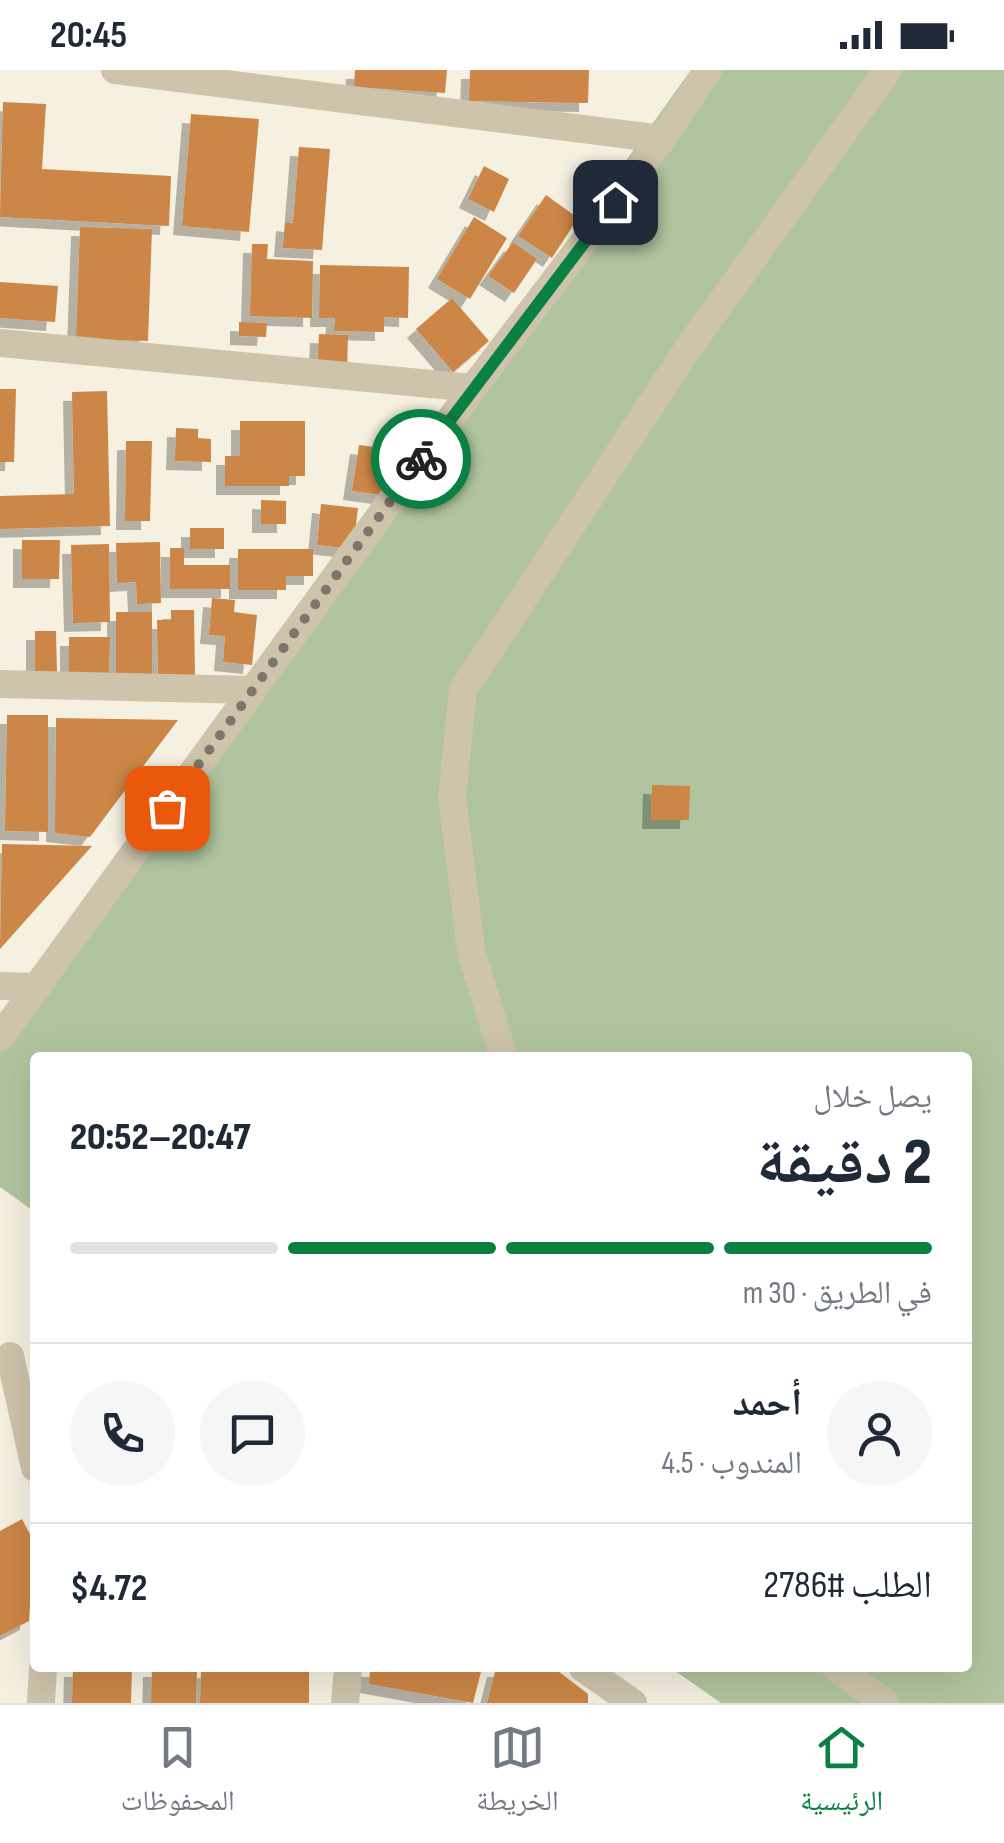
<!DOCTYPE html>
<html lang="ar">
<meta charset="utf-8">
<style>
:root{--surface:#fff;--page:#f6f6f7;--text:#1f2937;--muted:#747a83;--line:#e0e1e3;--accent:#0b8043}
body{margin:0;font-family:"Sofia Sans Condensed","Noto Naskh Arabic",sans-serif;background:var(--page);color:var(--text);direction:rtl;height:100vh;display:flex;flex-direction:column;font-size:38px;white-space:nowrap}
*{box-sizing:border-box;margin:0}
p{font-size:32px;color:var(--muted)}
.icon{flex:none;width:55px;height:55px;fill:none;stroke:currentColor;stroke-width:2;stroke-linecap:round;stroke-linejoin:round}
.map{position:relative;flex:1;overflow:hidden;direction:ltr}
.panel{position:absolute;left:30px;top:982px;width:942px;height:620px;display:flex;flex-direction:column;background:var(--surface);border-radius:10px;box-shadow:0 10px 40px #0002;direction:rtl}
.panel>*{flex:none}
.pin{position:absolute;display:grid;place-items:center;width:85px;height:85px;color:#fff;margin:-42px;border-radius:20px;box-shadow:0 5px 15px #0006}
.courier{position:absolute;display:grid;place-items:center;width:100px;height:100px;margin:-50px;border:8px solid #0b8043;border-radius:50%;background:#fff;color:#222;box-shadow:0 2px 12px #0007}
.summary em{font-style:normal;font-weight:800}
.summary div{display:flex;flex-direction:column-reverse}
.summary{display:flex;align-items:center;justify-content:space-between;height:170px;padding:0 40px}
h1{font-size:65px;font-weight:800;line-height:75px}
.bar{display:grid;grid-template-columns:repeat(4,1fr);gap:15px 10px;align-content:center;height:120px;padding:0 40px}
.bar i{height:12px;border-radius:8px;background:var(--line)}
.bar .selected{background:var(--accent)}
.bar p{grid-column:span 4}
.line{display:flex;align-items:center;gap:25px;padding:0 40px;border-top:2px solid var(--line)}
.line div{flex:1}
.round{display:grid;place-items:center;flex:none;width:105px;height:105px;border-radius:52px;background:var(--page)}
.status{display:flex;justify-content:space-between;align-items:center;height:70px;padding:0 50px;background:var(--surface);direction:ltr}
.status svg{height:28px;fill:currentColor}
.menu{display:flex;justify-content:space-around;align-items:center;height:140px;border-top:2px solid var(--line);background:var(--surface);font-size:28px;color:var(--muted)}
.menu a{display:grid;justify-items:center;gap:5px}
.menu .selected{color:var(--accent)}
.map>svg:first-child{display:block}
.green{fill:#b0c59f}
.building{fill:#cc8647;filter:url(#shadow)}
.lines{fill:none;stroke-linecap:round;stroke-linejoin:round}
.service{stroke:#cec3ab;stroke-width:28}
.minor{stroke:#cec3ab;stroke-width:28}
.done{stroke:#7d766a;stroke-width:10;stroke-dasharray:0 18}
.route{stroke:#0b8043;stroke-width:12}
</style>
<div class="status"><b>20:45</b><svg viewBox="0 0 49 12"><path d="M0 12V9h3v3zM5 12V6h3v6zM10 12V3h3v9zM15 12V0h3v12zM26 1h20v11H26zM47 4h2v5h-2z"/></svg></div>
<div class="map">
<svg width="1004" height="1633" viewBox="0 0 1004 1633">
<defs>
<filter id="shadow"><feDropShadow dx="-9" dy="9" stdDeviation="0" flood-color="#0004"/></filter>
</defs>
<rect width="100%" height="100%" fill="#f5f0e0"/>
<polygon class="green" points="691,0 1004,0 1004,1633 721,1633 671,1598 968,1598 968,988 35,988 35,1142 0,1117 0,963"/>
<g class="building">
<polygon points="355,0 447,0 445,23 354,17"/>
<polygon points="470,0 589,0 588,33 469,31"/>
<polygon points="3,32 46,34 42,99 171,106 169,156 0,147"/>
<polygon points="191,44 259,49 249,162 182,156"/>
<polygon points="299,77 330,79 322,180 283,178 285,152 293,153"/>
<polygon points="484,96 509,109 494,142 468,129"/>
<polygon points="546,125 578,148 552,188 518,166"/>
<polygon points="474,147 507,168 470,229 437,209"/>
<polygon points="80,157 152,159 148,271 76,269"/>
<polygon points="513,172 537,189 514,223 488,206"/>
<polygon points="252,174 268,174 267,189 313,191 312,248 250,246"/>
<polygon points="320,195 409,197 408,248 384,247 384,262 334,261 335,248 319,248"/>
<polygon points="0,212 58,216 55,252 0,248"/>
<polygon points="452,228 489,271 453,302 416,259"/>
<polygon points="239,252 267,253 266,267 239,266"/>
<polygon points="319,264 348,265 347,301 317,300"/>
<polygon points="0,319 16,319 14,392 0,392"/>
<polygon points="107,321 110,456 0,459 0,426 74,424 72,322"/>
<polygon points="240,351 305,351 305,406 289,406 289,416 225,416 225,386 240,386"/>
<polygon points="176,358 198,359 198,368 211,369 211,392 175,391"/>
<polygon points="126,371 152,371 150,451 125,451"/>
<polygon points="359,375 396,380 389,426 352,421"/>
<polygon points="261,430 286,431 286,454 261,454"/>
<polygon points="321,434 358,438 353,479 317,475"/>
<rect x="190" y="458" width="34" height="21"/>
<polygon points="22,470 60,470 59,509 22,509"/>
<polygon points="160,472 161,533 137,534 136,512 117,513 116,473"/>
<polygon points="109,474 110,552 73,553 71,475"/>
<polygon points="170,478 184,478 184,495 230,495 230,519 170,519"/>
<polygon points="238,479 313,479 313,506 286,506 286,520 238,520"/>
<polygon points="212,528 235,530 234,542 257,545 252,595 223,592 225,566 209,565"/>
<polygon points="171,540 194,540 195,607 158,607 157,550 171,550"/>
<rect x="116" y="542" width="36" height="65"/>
<polygon points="35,561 56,561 57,604 35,604"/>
<polygon points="69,567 110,567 109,603 69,603"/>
<polygon points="7,645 48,645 48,762 5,761"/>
<polygon points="56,648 178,650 90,767 55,763"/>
<polygon points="652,715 690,716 689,750 651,750"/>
<polygon points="2,774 92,776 0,879"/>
<polygon points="22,1449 34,1472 29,1551 0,1566 0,1461"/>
<polygon points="73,1598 132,1598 131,1633 72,1633"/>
<polygon points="152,1598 197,1598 196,1633 151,1633"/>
<polygon points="370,1598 482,1598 473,1633 369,1614"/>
<polygon points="496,1598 554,1598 588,1624 588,1633 487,1633"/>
<polygon points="201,1599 309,1602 309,1633 200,1633"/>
</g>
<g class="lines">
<g class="service">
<polyline points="504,988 471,881 452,727 463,620 687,280 888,0"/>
<polyline points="836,1598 885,1633"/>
</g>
<g class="minor">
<polyline points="115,0 662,69"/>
<polyline points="0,273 473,318"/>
<polyline points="0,614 253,620"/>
<polyline points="0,916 38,917"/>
<polyline points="0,967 473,318 662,69 708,0"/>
<polyline points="10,1286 35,1398"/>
<polyline points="583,1598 633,1633"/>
<polyline points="41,1633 43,1598"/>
<polyline points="345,1633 348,1598"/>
</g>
</g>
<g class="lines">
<polyline class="done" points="167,738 421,389"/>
<polyline class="route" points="421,389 615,132"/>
</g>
</svg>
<div class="pin" style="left:167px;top:738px;background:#ea580c"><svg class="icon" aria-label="bag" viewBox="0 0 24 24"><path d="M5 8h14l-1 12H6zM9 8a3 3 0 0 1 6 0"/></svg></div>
<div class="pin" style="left:615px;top:132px;background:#1f2937"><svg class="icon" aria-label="home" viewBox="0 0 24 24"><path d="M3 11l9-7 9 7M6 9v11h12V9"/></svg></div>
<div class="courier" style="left:421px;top:389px"><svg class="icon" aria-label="bike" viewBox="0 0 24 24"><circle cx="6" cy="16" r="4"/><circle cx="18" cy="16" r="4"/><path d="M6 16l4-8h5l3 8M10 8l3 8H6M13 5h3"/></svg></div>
<section class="panel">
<div class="summary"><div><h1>2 دقيقة</h1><p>يصل خلال</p></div><em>20:47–20:52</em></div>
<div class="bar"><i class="selected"></i><i class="selected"></i><i class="selected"></i><i></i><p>في الطريق · 30 m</p></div>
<div class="line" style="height:180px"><a class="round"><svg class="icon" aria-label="person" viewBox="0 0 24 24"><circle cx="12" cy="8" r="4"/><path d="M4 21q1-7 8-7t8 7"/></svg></a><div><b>أحمد</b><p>المندوب · 4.5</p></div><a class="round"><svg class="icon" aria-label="chat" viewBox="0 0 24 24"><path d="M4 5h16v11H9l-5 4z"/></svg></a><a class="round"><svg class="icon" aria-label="phone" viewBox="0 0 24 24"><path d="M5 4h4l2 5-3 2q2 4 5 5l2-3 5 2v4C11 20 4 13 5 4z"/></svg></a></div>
<div class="line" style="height:130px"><div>الطلب #2786</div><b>$4.72</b></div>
</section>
</div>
<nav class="menu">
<a class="selected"><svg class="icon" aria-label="home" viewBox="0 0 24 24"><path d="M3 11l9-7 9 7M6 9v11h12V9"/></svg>الرئيسية</a>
<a><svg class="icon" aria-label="map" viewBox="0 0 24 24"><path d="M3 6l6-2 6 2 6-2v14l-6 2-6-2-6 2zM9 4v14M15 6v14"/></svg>الخريطة</a>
<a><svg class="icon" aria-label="saved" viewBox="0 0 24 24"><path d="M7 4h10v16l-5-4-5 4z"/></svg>المحفوظات</a>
</nav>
